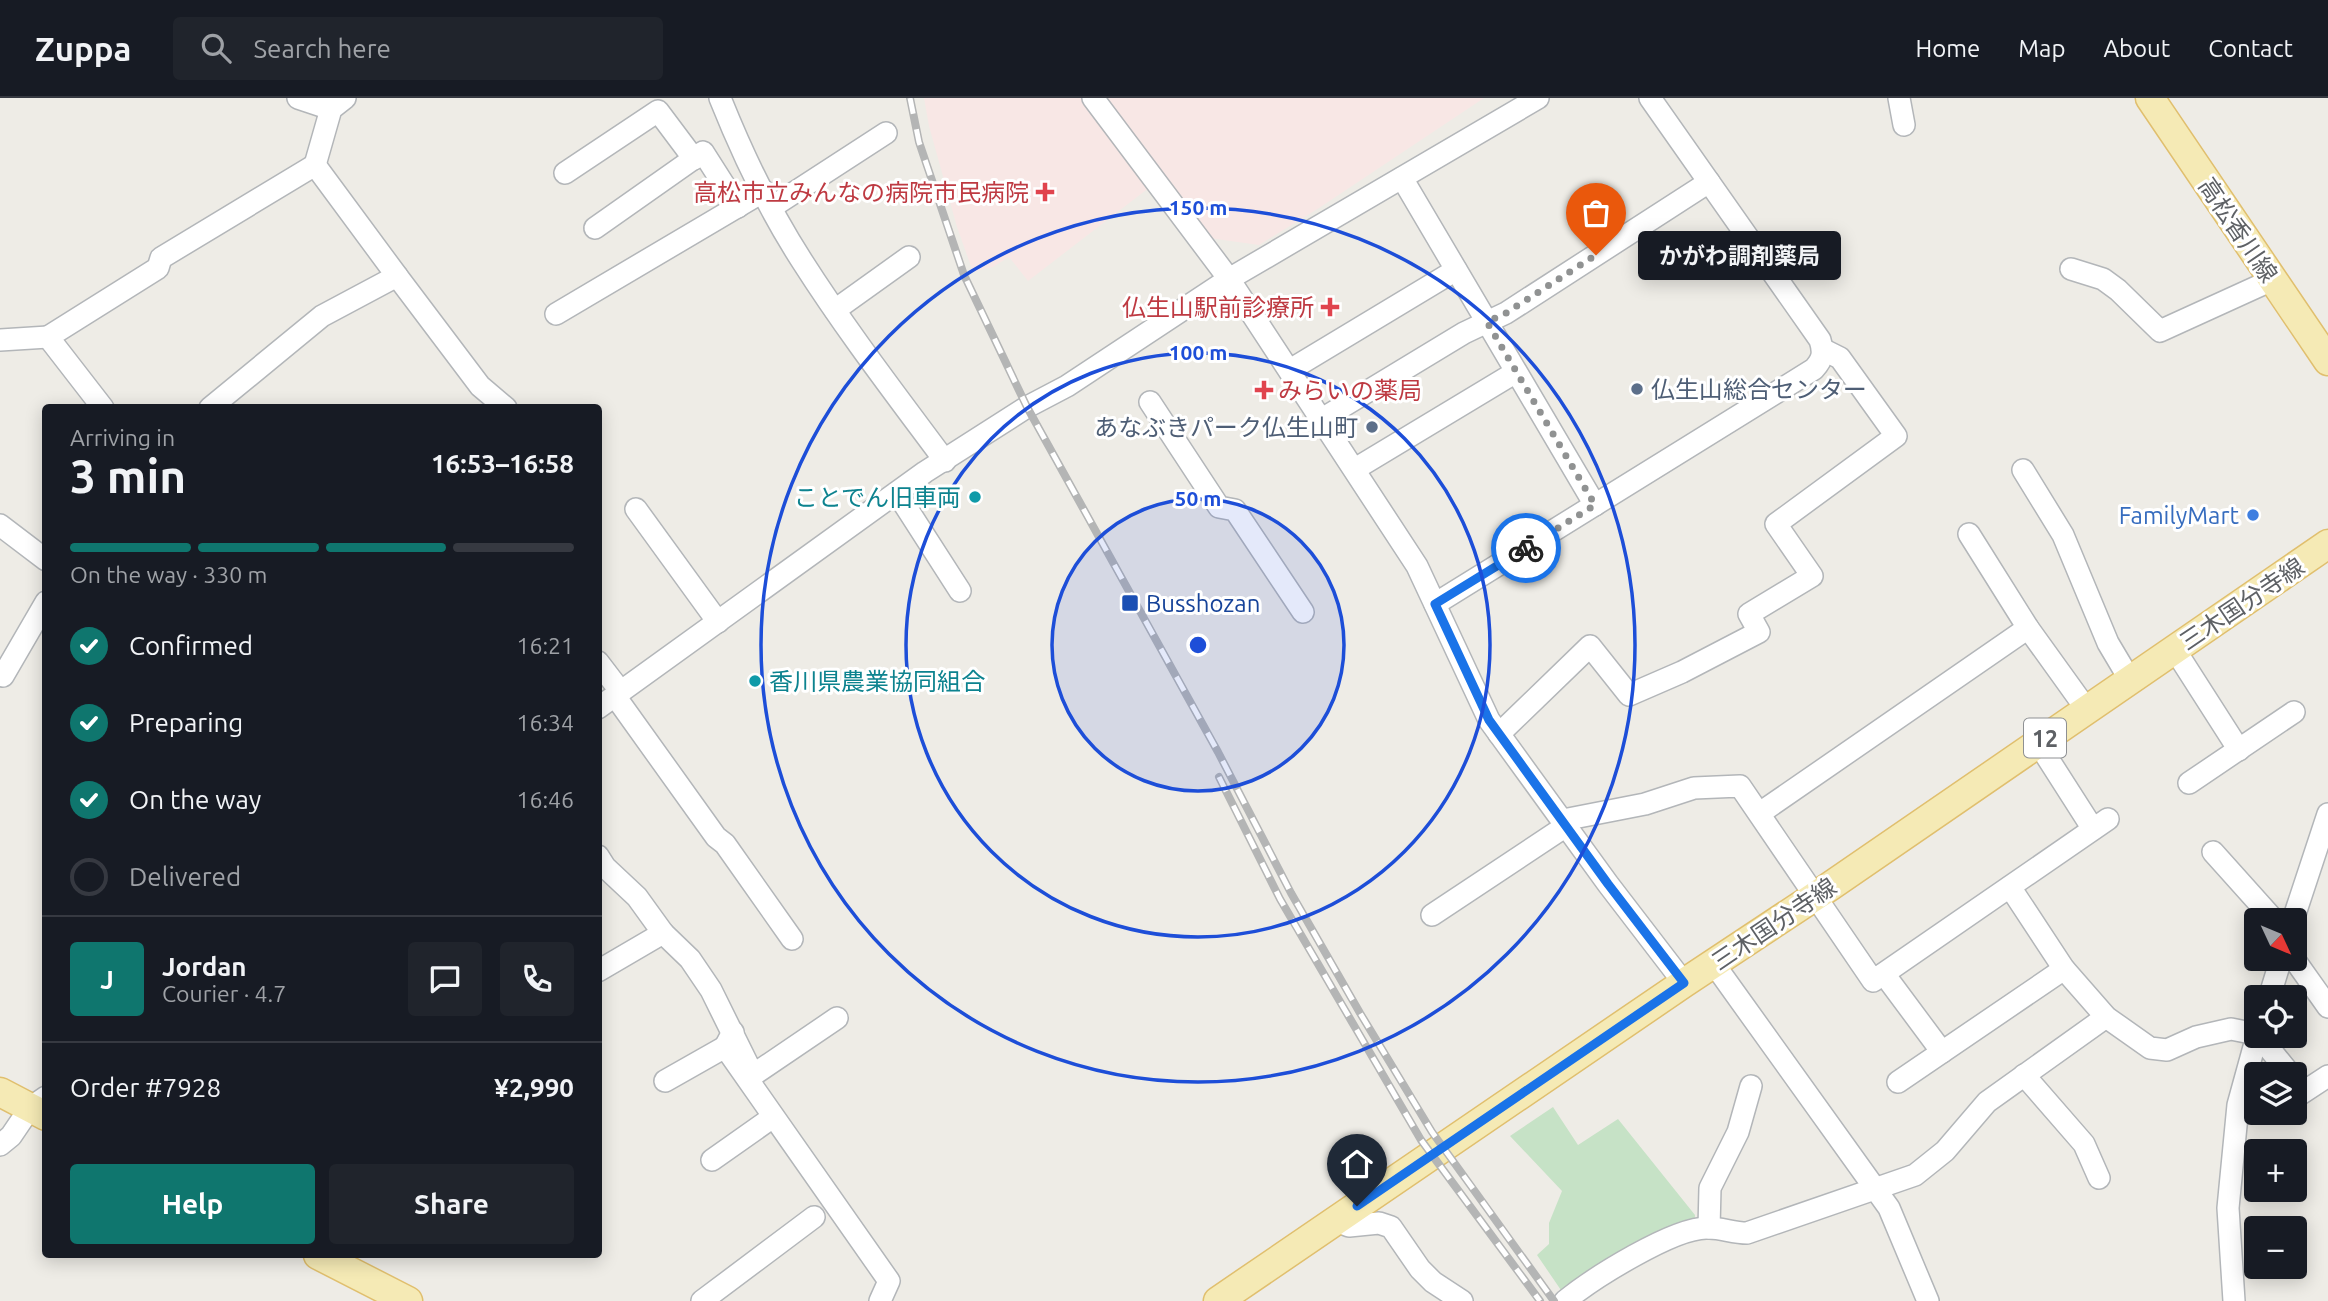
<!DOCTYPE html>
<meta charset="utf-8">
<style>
:root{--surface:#171b24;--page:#20242c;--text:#f1f3f6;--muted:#9ea1a6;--line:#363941;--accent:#0f766e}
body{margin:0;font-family:Ubuntu,"Noto Sans JP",sans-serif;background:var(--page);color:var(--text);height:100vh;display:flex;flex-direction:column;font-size:26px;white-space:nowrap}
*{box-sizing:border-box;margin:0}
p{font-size:23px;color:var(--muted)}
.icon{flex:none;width:38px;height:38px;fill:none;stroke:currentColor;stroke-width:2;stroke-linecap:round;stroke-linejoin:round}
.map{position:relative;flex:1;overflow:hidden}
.panel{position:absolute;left:42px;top:306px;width:560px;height:854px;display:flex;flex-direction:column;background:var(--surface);border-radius:7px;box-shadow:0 4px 18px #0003}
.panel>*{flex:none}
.needle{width:46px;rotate:134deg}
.buttons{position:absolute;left:2244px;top:810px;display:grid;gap:14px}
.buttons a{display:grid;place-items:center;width:63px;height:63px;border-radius:7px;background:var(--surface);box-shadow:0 4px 18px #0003;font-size:35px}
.pin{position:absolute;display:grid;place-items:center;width:60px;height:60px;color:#fff;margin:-72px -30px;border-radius:50% 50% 50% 0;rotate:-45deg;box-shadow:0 0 7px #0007}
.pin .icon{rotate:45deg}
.courier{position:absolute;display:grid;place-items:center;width:70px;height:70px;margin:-35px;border:5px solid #1a73e8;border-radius:50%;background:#fff;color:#222;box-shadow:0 2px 9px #0007}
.bubble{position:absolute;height:49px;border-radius:7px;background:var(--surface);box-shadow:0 4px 18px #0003;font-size:23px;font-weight:700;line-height:49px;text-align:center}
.headline em{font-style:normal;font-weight:700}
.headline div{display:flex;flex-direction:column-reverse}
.headline{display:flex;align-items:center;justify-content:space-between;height:119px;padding:0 28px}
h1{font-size:46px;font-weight:700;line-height:52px}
.bar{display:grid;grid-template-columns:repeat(4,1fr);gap:10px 7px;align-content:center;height:84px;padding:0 28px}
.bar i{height:9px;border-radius:5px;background:var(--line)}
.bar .active{background:var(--accent)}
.bar p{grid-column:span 4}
.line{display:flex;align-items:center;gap:18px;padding:0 28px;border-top:2px solid var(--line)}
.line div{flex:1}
.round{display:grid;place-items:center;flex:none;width:74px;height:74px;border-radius:7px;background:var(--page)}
ol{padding:0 28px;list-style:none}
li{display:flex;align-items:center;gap:21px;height:77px}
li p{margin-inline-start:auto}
li .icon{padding:7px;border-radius:50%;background:var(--accent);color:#fff;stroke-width:4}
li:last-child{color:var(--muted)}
li i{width:38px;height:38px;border:4px solid var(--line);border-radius:50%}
.cta{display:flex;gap:14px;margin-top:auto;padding:14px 28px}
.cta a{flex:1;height:80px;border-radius:7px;background:var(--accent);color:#fff;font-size:28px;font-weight:700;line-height:80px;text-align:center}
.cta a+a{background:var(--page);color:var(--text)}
header{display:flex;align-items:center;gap:42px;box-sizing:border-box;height:98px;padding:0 35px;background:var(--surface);border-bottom:2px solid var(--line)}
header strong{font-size:33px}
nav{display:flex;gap:38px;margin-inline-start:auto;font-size:24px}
.search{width:490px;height:63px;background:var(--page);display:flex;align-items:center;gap:18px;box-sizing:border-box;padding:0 24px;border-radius:7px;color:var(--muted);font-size:26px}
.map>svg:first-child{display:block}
.medical{fill:#f8e7e5}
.green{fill:#c6e2c6}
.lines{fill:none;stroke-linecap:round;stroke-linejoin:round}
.minor-casing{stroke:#b3b6b9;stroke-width:24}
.major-casing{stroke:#e0bf6e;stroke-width:31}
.minor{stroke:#fff;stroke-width:21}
.major{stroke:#f5eab5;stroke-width:28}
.rail-casing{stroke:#b4b5b5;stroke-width:8}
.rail{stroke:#fff;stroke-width:5;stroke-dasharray:16;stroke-linecap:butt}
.done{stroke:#909292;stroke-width:7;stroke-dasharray:0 12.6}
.route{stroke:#1a73e8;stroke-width:9}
.ring{fill:none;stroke:#1d4ed8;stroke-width:3.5}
.health-dot{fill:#e0444e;stroke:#fff;stroke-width:2.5}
.service-dot{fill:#5c6f8a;stroke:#fff;stroke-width:2.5}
.culture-dot{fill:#0f9aa8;stroke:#fff;stroke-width:2.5}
.shop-dot{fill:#3f7fe0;stroke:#fff;stroke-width:2.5}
.transit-dot{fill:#1a4fb4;stroke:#fff;stroke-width:2.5}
.labels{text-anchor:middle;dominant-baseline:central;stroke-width:6;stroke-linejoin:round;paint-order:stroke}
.shield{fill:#fff;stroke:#8e9093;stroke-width:2}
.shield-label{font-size:23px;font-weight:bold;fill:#5e6165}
.health-label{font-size:24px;fill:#be3a42;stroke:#fff;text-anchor:end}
.street-label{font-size:24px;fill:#5e6165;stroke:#fff}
.service-label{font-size:24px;fill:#4e5e75;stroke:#fff;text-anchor:start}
.culture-label{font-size:24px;fill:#0d838f;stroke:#fff;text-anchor:end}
.shop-label{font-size:24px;fill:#366cbe;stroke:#fff;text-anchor:end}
.transit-label{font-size:24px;fill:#164399;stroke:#fff;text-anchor:start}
.centre{fill:#1d4ed8;stroke:#fff;stroke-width:3.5}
.ring-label{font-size:21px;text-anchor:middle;font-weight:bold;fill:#1d4ed8;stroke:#fff;stroke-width:6;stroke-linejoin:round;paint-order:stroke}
</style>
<header>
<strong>Zuppa</strong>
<div class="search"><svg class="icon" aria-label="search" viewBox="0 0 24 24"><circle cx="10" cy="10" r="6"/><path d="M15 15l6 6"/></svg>Search here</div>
<nav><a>Home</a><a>Map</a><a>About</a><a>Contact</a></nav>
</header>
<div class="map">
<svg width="2328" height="1203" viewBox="0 0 2328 1203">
<rect width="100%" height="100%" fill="#eeece6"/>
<polygon class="medical" points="924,0 1484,0 1319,110 1259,147 1209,140 1163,79 1028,183 1009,159 993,169 973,174 957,129 929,28"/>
<polygon class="green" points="1553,1009 1578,1047 1618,1021 1695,1117 1694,1129 1565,1198 1537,1157 1549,1146 1549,1125 1562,1093 1510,1038"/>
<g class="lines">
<g class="minor-casing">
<g id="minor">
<polyline points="298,0 331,11"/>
<path d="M720,0C742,55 769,112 802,163C846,232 896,297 945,363"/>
<polyline points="1093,0 1229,181 1417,468 1489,622 1608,786 1684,885"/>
<polyline points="1899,0 1904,27"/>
<polyline points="315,67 331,11 345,0"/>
<polyline points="565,75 658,13 694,61"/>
<polyline points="1402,80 1595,407"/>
<polyline points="772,109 886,35"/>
<polyline points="595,130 703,54 738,109"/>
<polyline points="2071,171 2103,181 2118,192 2160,233 2272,182"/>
<polyline points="835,212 909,159"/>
<polyline points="556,216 764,93"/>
<polyline points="0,242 48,239"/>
<polyline points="1290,272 1456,172"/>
<polyline points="1150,304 1219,409 1235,412 1303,514"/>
<polyline points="103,310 48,239 158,170 161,160 315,67 397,178"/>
<polyline points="210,310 322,218 397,178 480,288 506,310"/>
<polyline points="1322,321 1464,235 1506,215 1709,84"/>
<polyline points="1355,371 1516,274"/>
<polyline points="2023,372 2063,437 2108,545 2130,582"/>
<polyline points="897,395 960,493"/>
<polyline points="636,411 718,524"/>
<polyline points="0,427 46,462"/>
<polyline points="1969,436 2028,530 2087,612"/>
<path d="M1435,506L1814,271C1823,261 1824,255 1820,242L1650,0"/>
<polyline points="2175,552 2239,652"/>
<polyline points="598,564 621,594"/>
<polyline points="3,578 46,504"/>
<polyline points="615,598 716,739 725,746 792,841"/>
<polyline points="598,610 925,374 1027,309 1067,288 1229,181 1538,0"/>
<polyline points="1499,636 1590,548 1629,597 1682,574 1759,534 1749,516 1812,478 1776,426 1896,338 1840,260 1824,252"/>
<polyline points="2038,645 2093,731"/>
<polyline points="2189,685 2294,614"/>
<polyline points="1760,715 2028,530"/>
<polyline points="1563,722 1645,706 1694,690 1740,688 1873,883 2108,721"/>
<polyline points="2213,754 2274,822"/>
<polyline points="598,758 605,769 637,799 663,835 598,873"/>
<polyline points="2010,789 2064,871 2106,919 2150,950 2167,952 2196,939 2231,931 2256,936"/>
<polyline points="1432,817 1566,728"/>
<polyline points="2293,822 2328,716"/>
<polyline points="663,835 690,861 711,892 753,977 837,920"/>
<polyline points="2294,861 2328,909"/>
<polyline points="1714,866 1889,1110 1928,1203"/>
<polyline points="1884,876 1942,954"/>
<polyline points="2269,900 2281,861"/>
<polyline points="733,934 725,949 889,1183 880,1203"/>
<polyline points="2259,938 2290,976"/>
<polyline points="2024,977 2084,1046 2099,1080"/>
<polyline points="665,983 725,949"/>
<polyline points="1898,984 2064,871"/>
<polyline points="2294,986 2299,997 2328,978"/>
<polyline points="0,1047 11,1038 30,1010 46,999"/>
<polyline points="712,1062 773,1019"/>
<polyline points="1336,1123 1349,1128 1379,1125 1391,1129 1420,1171 1433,1184 1462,1203"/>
<polyline points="1709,1130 1710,1090 1738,1034 1751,988"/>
<polyline points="702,1203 814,1119"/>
<path d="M1565,1203C1592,1181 1675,1128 1709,1130C1722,1130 1733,1135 1747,1135L1915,1077L1945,1053L1987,1004L2106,919"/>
<polyline points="2234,1203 2228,1110 2238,1007 2257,938"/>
</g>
</g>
<g class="major-casing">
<g id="major">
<polyline points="2150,0 2328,263"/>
<polyline points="0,994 46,1018"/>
<polyline points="318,1157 408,1203"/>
<polyline points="1218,1203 1684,885 1829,789 2328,446"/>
</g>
</g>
<use href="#minor" class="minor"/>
<use href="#major" class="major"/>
<g class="rail-casing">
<g id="rail">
<polyline points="910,0 919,44 964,177 1027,309 1218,654 1291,795 1360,915 1432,1034 1554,1203"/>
<polyline points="1219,679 1280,801 1421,1042 1540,1203"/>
</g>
</g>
<use href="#rail" class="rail"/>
</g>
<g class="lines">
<polyline class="done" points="1526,450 1595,407 1487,224 1506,215 1596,157"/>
<polyline class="route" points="1357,1108 1684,885 1608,786 1489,622 1435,506 1526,450"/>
</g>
<circle cx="1198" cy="547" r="146" fill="#1d4ed8" fill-opacity=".12"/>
<g class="ring">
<circle cx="1198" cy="547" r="146"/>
<circle cx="1198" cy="547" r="292"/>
<circle cx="1198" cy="547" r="437"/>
</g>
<g class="health-dot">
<path d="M1041.5 83.5h7v7h7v7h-7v7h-7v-7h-7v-7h7z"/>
<path d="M1326.5 198.5h7v7h7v7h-7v7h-7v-7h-7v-7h7z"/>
<path d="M1260.5 281.5h7v7h7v7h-7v7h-7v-7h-7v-7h7z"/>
</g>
<g class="service-dot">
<circle cx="1637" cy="291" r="7"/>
<circle cx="1372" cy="329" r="7"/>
</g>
<g class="culture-dot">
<circle cx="975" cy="399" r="7"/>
<circle cx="755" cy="583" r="7"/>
</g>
<circle class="shop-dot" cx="2253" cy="417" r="7"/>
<rect class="transit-dot" x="1121" y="496" width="18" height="18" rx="3.5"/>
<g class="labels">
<rect class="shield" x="2024" y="620.5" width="42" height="39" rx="5"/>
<g class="shield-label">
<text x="2045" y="640">12</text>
</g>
<g class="health-label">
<text x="1029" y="94">高松市立みんなの病院市民病院</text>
<text x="1314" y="209">仏生山駅前診療所</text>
<text x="1278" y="292" text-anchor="start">みらいの薬局</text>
</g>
<g class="street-label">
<text transform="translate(2238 132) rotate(56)">高松香川線</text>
<text transform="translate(2242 506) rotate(-34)">三木国分寺線</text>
<text transform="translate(1774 826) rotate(-34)">三木国分寺線</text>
</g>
<g class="service-label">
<text x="1651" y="291">仏生山総合センター</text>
<text x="1358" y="329" text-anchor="end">あなぶきパーク仏生山町</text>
</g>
<g class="culture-label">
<text x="961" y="399">ことでん旧車両</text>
<text x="769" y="583" text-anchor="start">香川県農業協同組合</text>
</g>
<g class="shop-label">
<text x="2239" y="417">FamilyMart</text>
</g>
<g class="transit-label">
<text x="1146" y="505">Busshozan</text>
</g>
</g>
<circle cx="1198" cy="547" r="10" class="centre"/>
<g class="ring-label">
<text x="1198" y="117">150 m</text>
<text x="1198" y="262">100 m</text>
<text x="1198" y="408">50 m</text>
</g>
</svg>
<div class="buttons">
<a><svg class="needle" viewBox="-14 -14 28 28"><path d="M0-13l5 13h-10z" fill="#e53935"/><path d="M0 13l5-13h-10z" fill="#9ea1a6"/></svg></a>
<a><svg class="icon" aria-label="locate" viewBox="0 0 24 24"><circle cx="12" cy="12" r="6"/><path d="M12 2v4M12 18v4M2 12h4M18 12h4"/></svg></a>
<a><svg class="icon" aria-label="layers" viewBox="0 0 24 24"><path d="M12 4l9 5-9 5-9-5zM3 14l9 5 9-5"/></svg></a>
<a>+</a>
<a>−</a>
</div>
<div class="pin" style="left:1596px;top:157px;background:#ea580c"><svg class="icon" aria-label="bag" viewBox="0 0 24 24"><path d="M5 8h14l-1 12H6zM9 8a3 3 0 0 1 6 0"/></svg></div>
<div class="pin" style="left:1357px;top:1108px;background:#1f2937"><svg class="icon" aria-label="home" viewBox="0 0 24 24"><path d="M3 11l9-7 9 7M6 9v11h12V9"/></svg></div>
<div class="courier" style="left:1526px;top:450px"><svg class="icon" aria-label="bike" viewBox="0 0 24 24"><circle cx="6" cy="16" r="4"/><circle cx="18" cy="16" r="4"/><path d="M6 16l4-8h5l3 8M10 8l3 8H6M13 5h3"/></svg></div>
<div class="bubble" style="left:1638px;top:133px;width:203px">かがわ調剤薬局</div>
<section class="panel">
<div class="headline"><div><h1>3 min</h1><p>Arriving in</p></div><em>16:53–16:58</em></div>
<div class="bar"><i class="active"></i><i class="active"></i><i class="active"></i><i></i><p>On the way · 330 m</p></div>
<ol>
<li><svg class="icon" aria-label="check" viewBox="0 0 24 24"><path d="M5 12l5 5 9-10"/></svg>Confirmed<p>16:21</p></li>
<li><svg class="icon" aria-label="check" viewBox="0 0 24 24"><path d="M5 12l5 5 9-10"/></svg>Preparing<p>16:34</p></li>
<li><svg class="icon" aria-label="check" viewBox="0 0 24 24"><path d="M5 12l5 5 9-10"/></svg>On the way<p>16:46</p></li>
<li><i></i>Delivered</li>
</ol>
<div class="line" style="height:126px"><b class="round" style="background:var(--accent);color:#fff">J</b><div><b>Jordan</b><p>Courier · 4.7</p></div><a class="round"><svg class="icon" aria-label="chat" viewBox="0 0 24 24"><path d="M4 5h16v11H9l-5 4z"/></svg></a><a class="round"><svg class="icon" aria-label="phone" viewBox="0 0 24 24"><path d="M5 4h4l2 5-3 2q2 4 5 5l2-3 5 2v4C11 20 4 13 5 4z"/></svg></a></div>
<div class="line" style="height:91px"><div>Order #7928</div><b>¥2,990</b></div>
<div class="cta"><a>Help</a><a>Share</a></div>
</section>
</div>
